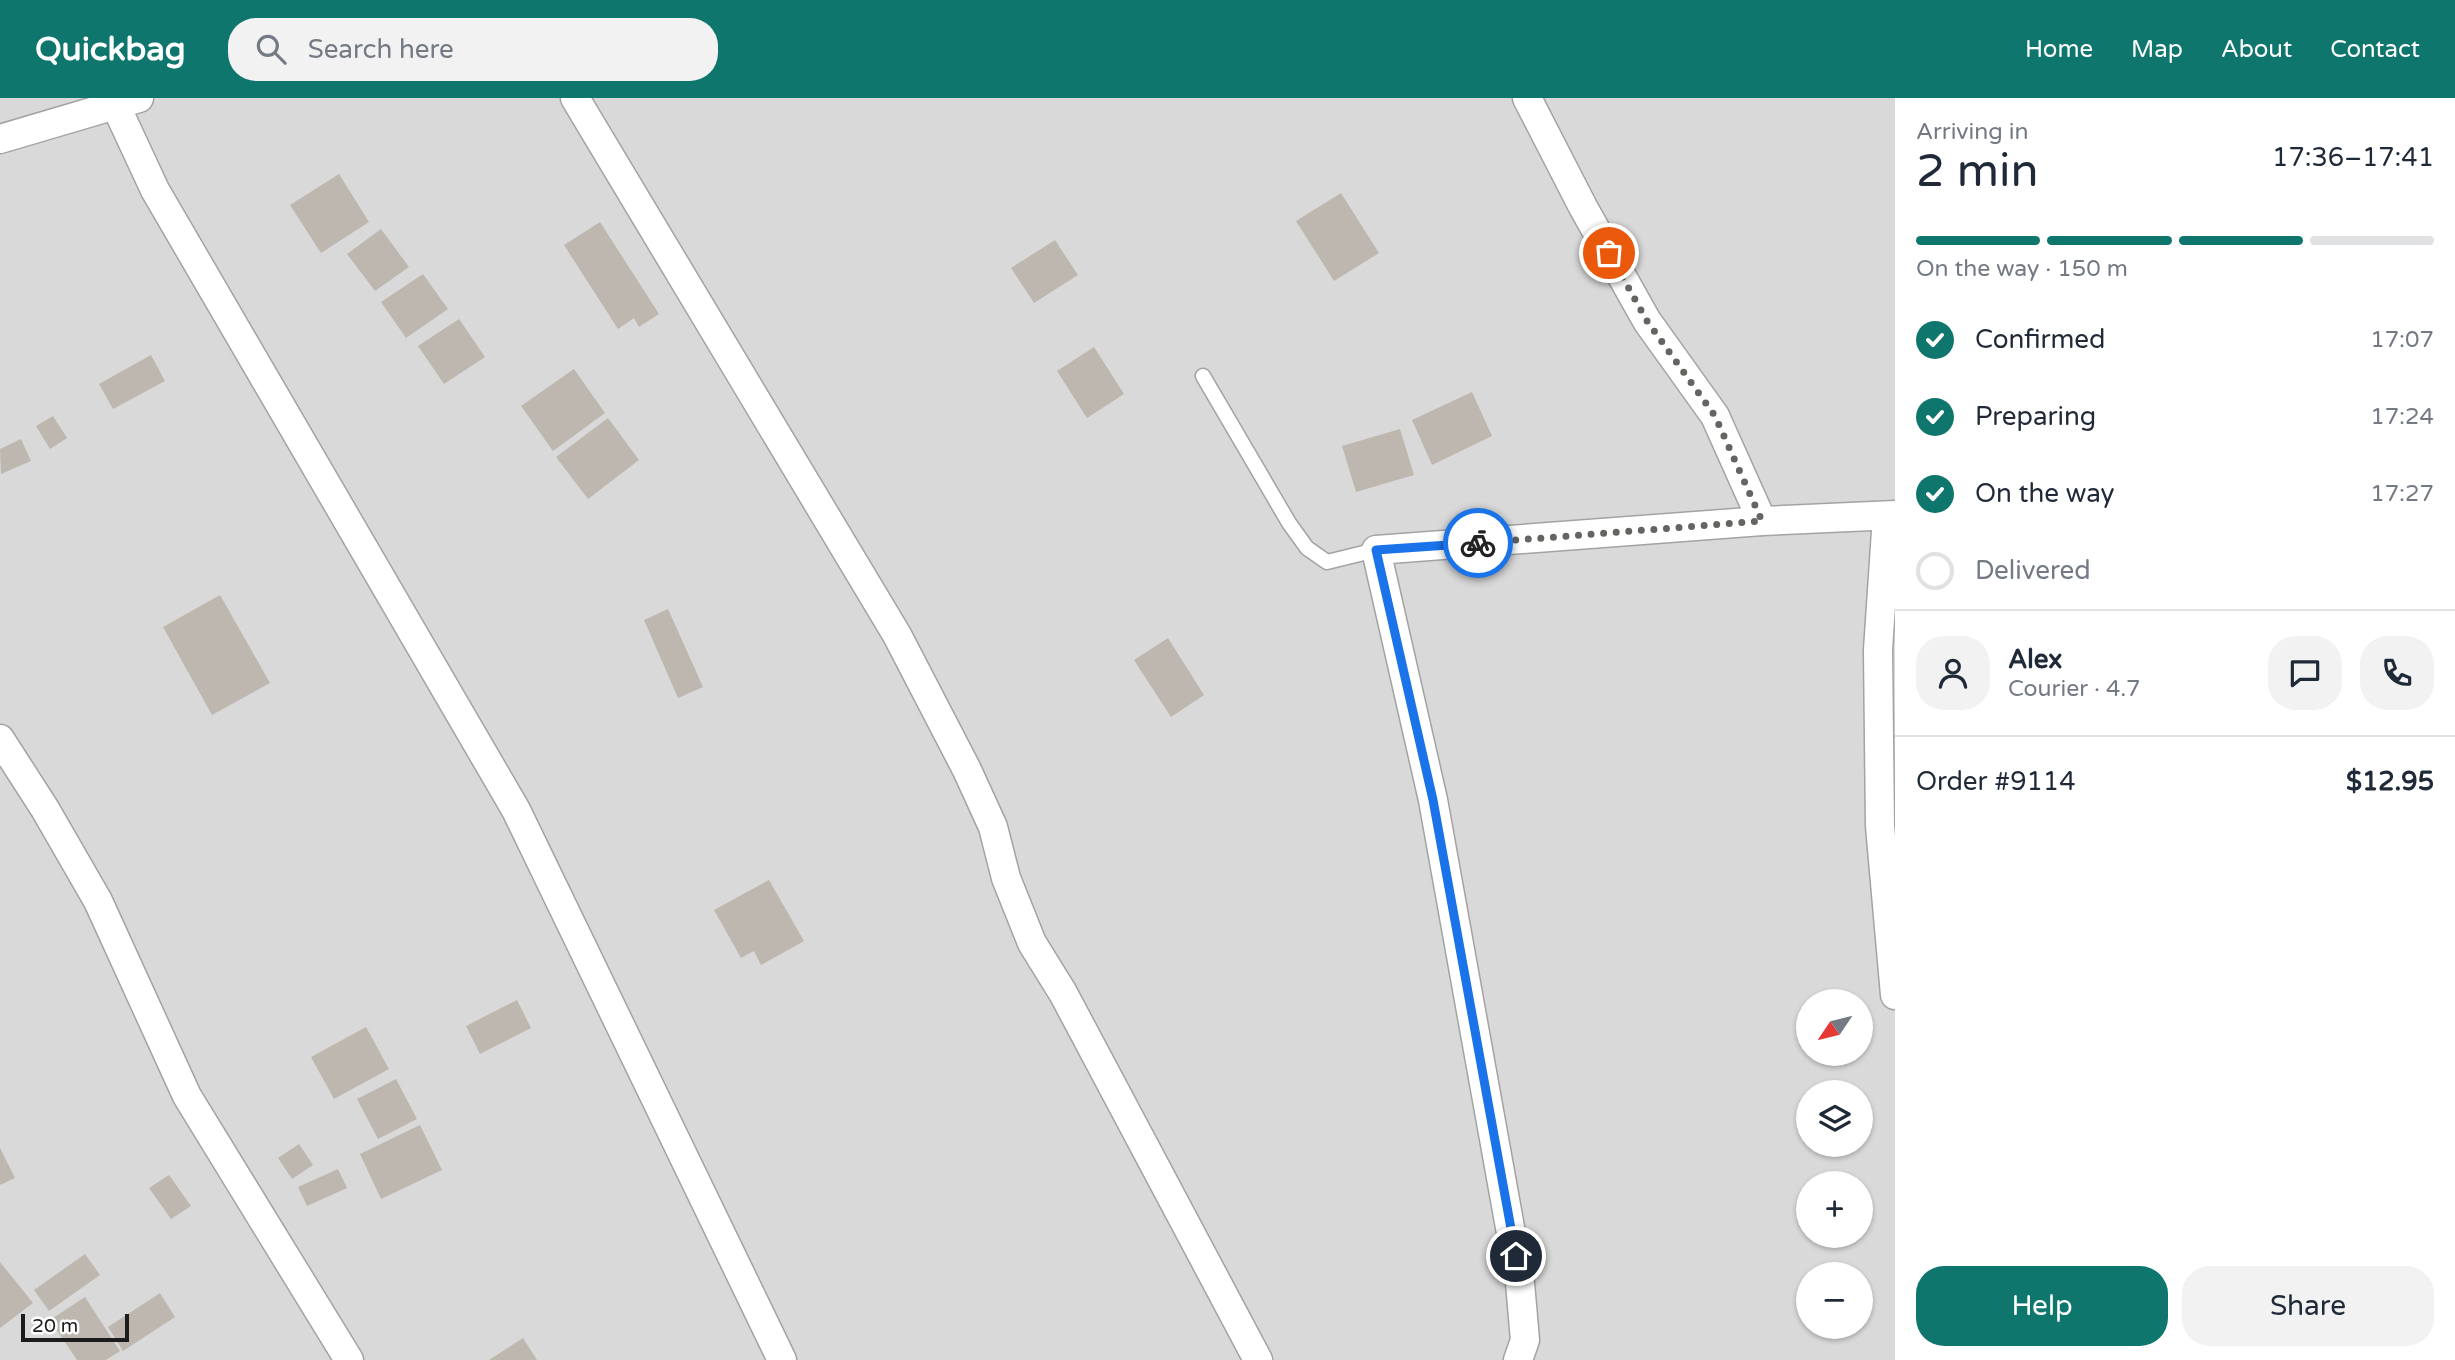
<!DOCTYPE html>
<meta charset="utf-8">
<style>
:root{--surface:#fff;--page:#f2f2f3;--text:#1f2937;--muted:#747a83;--line:#e0e1e3;--accent:#0f766e}
body{margin:0;font-family:"Varela Round",sans-serif;background:var(--page);color:var(--text);height:100vh;display:flex;flex-direction:column;font-size:26px;white-space:nowrap}
*{box-sizing:border-box;margin:0}
p{font-size:23px;color:var(--muted)}
.icon{flex:none;width:38px;height:38px;fill:none;stroke:currentColor;stroke-width:2;stroke-linecap:round;stroke-linejoin:round}
.map{position:relative;flex:1;overflow:hidden}
.drawer{display:flex;flex-direction:column;background:var(--surface);width:560px}
.drawer>*{flex:none}
.needle{width:46px;rotate:235deg}
.tools{position:absolute;left:1796px;top:891px;display:grid;gap:14px}
.tools a{display:grid;place-items:center;width:77px;height:77px;border-radius:50%;background:var(--surface);box-shadow:0 2px 5px #0004;font-size:35px}
.scale{position:absolute;left:21px;bottom:18px;width:108px;box-sizing:border-box;padding-left:7px;border:4px solid #1c1c1c;border-top:0;font-size:19px;line-height:24px;white-space:nowrap;color:#1c1c1c;-webkit-text-stroke:5px #fff;paint-order:stroke}
.pin{position:absolute;display:grid;place-items:center;width:60px;height:60px;color:#fff;margin:-30px;border:4px solid #fff;border-radius:50%;box-shadow:0 2px 7px #0007}
.courier{position:absolute;display:grid;place-items:center;width:70px;height:70px;margin:-35px;border:5px solid #1a73e8;border-radius:50%;background:#fff;color:#222;box-shadow:0 2px 9px #0007}
.overview em{font-style:normal;font-weight:600}
.overview div{display:flex;flex-direction:column-reverse}
.overview{display:flex;align-items:center;justify-content:space-between;height:119px;padding:0 21px}
h1{font-size:46px;font-weight:600;line-height:52px}
.bar{display:grid;grid-template-columns:repeat(4,1fr);gap:10px 7px;align-content:center;height:84px;padding:0 21px}
.bar i{height:9px;border-radius:5px;background:var(--line)}
.bar .selected{background:var(--accent)}
.bar p{grid-column:span 4}
.line{display:flex;align-items:center;gap:18px;padding:0 21px;border-top:2px solid var(--line)}
.line div{flex:1}
.round{display:grid;place-items:center;flex:none;width:74px;height:74px;border-radius:28px;background:var(--page)}
ol{padding:0 21px;list-style:none}
li{display:flex;align-items:center;gap:21px;height:77px}
li p{margin-inline-start:auto}
li .icon{padding:7px;border-radius:50%;background:var(--accent);color:#fff;stroke-width:4}
li:last-child{color:var(--muted)}
li i{width:38px;height:38px;border:4px solid var(--line);border-radius:50%}
.cta{display:flex;gap:14px;margin-top:auto;padding:14px 21px}
.cta a{flex:1;height:80px;border-radius:28px;background:var(--accent);color:#fff;font-size:28px;font-weight:600;line-height:80px;text-align:center}
.cta a+a{background:var(--page);color:var(--text)}
header{display:flex;align-items:center;gap:42px;box-sizing:border-box;height:98px;padding:0 35px;background:var(--accent);color:#fff}
header strong{font-size:33px}
nav{display:flex;gap:38px;margin-inline-start:auto;font-size:24px}
.search{width:490px;height:63px;background:var(--page);display:flex;align-items:center;gap:18px;box-sizing:border-box;padding:0 24px;border-radius:28px;color:var(--muted);font-size:26px}
main{display:flex;flex:1;min-height:0}
.map>svg:first-child{display:block}
.residential{fill:#dad9d9;fill-rule:evenodd}
.building{fill:#bdb7af}
.lines{fill:none;stroke-linecap:round;stroke-linejoin:round}
.service-casing{stroke:#a3a3a3;stroke-width:17}
.minor-casing{stroke:#a3a3a3;stroke-width:31}
.service{stroke:#fff;stroke-width:14}
.minor{stroke:#fff;stroke-width:28}
.done{stroke:#656461;stroke-width:7;stroke-dasharray:0 12.6}
.route{stroke:#1a73e8;stroke-width:9}
</style>
<header>
<strong>Quickbag</strong>
<div class="search"><svg class="icon" aria-label="search" viewBox="0 0 24 24"><circle cx="10" cy="10" r="6"/><path d="M15 15l6 6"/></svg>Search here</div>
<nav><a>Home</a><a>Map</a><a>About</a><a>Contact</a></nav>
</header>
<main>
<div class="map">
<svg width="1895" height="1262" viewBox="0 0 1895 1262">
<rect width="100%" height="100%" fill="#edeae2"/>
<path class="residential" d="M0,0H1895V1262H0ZM1808,903H1860V956H1808ZM1808,994H1860V1046H1808ZM1808,1085H1860V1138H1808ZM1808,1176H1860V1228H1808Z"/>
<g class="building">
<polygon points="339,76 369,124 321,155 290,107"/>
<polygon points="1341,95 1379,155 1334,183 1296,123"/>
<polygon points="600,124 659,216 639,229 634,220 618,231 564,147"/>
<polygon points="381,131 409,169 375,193 347,156"/>
<polygon points="1055,142 1078,177 1034,205 1011,170"/>
<polygon points="423,176 448,211 406,240 381,204"/>
<polygon points="459,221 485,259 444,286 418,248"/>
<polygon points="1094,249 1124,296 1087,320 1057,273"/>
<polygon points="151,257 165,283 113,311 99,286"/>
<polygon points="574,271 605,315 553,353 521,308"/>
<polygon points="1472,294 1492,338 1432,367 1412,322"/>
<polygon points="53,318 67,340 50,351 36,328"/>
<polygon points="608,320 639,362 588,401 556,359"/>
<polygon points="1400,331 1414,377 1356,394 1342,348"/>
<polygon points="21,341 31,363 1,376 0,351"/>
<polygon points="220,497 270,585 212,617 163,529"/>
<polygon points="668,511 703,589 678,600 644,522"/>
<polygon points="1168,540 1204,597 1171,619 1134,562"/>
<polygon points="769,782 804,843 761,867 754,853 741,860 714,812"/>
<polygon points="517,902 531,930 480,956 466,928"/>
<polygon points="366,929 389,971 334,1001 311,959"/>
<polygon points="396,981 417,1021 378,1041 357,1001"/>
<polygon points="420,1027 442,1072 381,1101 360,1056"/>
<polygon points="299,1046 313,1067 292,1081 278,1060"/>
<polygon points="0,1050 15,1080 0,1087"/>
<polygon points="338,1071 347,1090 307,1108 298,1089"/>
<polygon points="169,1077 191,1108 171,1121 149,1090"/>
<polygon points="85,1156 100,1177 49,1213 34,1192"/>
<polygon points="0,1164 33,1205 0,1230"/>
<polygon points="160,1195 175,1219 123,1253 108,1229"/>
<polygon points="85,1199 120,1253 106,1262 77,1262 50,1222"/>
<polygon points="523,1240 537,1262 489,1262"/>
</g>
<g class="lines">
<g class="service-casing">
<polyline id="service" points="1203,278 1289,425 1307,450 1327,464 1376,452"/>
</g>
<g class="minor-casing">
<g id="minor">
<polyline points="575,0 897,537 967,672 993,729 1006,780 1032,845 1063,895 1258,1262"/>
<polyline points="1527,0 1583,109 1647,223 1715,318 1762,423"/>
<polyline points="115,6 155,92 516,712 782,1262"/>
<polyline points="0,41 139,0"/>
<polyline points="1887,418 1878,552 1880,728 1895,897"/>
<polyline points="0,641 45,711 98,803 187,998 349,1262"/>
<polyline points="1518,1262 1525,1242 1520,1185 1433,702 1376,452 1762,423 1895,417"/>
</g>
</g>
<use href="#service" class="service"/>
<use href="#minor" class="minor"/>
</g>
<g class="lines">
<polyline class="done" points="1478,445 1762,423 1715,318 1647,223 1609,155"/>
<polyline class="route" points="1478,445 1376,452 1433,702 1516,1158"/>
</g>
</svg>
<div class="tools">
<a><svg class="needle" viewBox="-14 -14 28 28"><path d="M0-13l5 13h-10z" fill="#e53935"/><path d="M0 13l5-13h-10z" fill="#747a83"/></svg></a>
<a><svg class="icon" aria-label="layers" viewBox="0 0 24 24"><path d="M12 4l9 5-9 5-9-5zM3 14l9 5 9-5"/></svg></a>
<a>+</a>
<a>−</a>
</div>
<div class="scale">20 m</div>
<div class="pin" style="left:1609px;top:155px;background:#ea580c"><svg class="icon" aria-label="bag" viewBox="0 0 24 24"><path d="M5 8h14l-1 12H6zM9 8a3 3 0 0 1 6 0"/></svg></div>
<div class="pin" style="left:1516px;top:1158px;background:#1f2937"><svg class="icon" aria-label="home" viewBox="0 0 24 24"><path d="M3 11l9-7 9 7M6 9v11h12V9"/></svg></div>
<div class="courier" style="left:1478px;top:445px"><svg class="icon" aria-label="bike" viewBox="0 0 24 24"><circle cx="6" cy="16" r="4"/><circle cx="18" cy="16" r="4"/><path d="M6 16l4-8h5l3 8M10 8l3 8H6M13 5h3"/></svg></div>
</div>
<section class="drawer">
<div class="overview"><div><h1>2 min</h1><p>Arriving in</p></div><em>17:36–17:41</em></div>
<div class="bar"><i class="selected"></i><i class="selected"></i><i class="selected"></i><i></i><p>On the way · 150 m</p></div>
<ol>
<li><svg class="icon" aria-label="check" viewBox="0 0 24 24"><path d="M5 12l5 5 9-10"/></svg>Confirmed<p>17:07</p></li>
<li><svg class="icon" aria-label="check" viewBox="0 0 24 24"><path d="M5 12l5 5 9-10"/></svg>Preparing<p>17:24</p></li>
<li><svg class="icon" aria-label="check" viewBox="0 0 24 24"><path d="M5 12l5 5 9-10"/></svg>On the way<p>17:27</p></li>
<li><i></i>Delivered</li>
</ol>
<div class="line" style="height:126px"><a class="round"><svg class="icon" aria-label="person" viewBox="0 0 24 24"><circle cx="12" cy="8" r="4"/><path d="M4 21q1-7 8-7t8 7"/></svg></a><div><b>Alex</b><p>Courier · 4.7</p></div><a class="round"><svg class="icon" aria-label="chat" viewBox="0 0 24 24"><path d="M4 5h16v11H9l-5 4z"/></svg></a><a class="round"><svg class="icon" aria-label="phone" viewBox="0 0 24 24"><path d="M5 4h4l2 5-3 2q2 4 5 5l2-3 5 2v4C11 20 4 13 5 4z"/></svg></a></div>
<div class="line" style="height:91px"><div>Order #9114</div><b>$12.95</b></div>
<div class="cta"><a>Help</a><a>Share</a></div>
</section>
</main>
